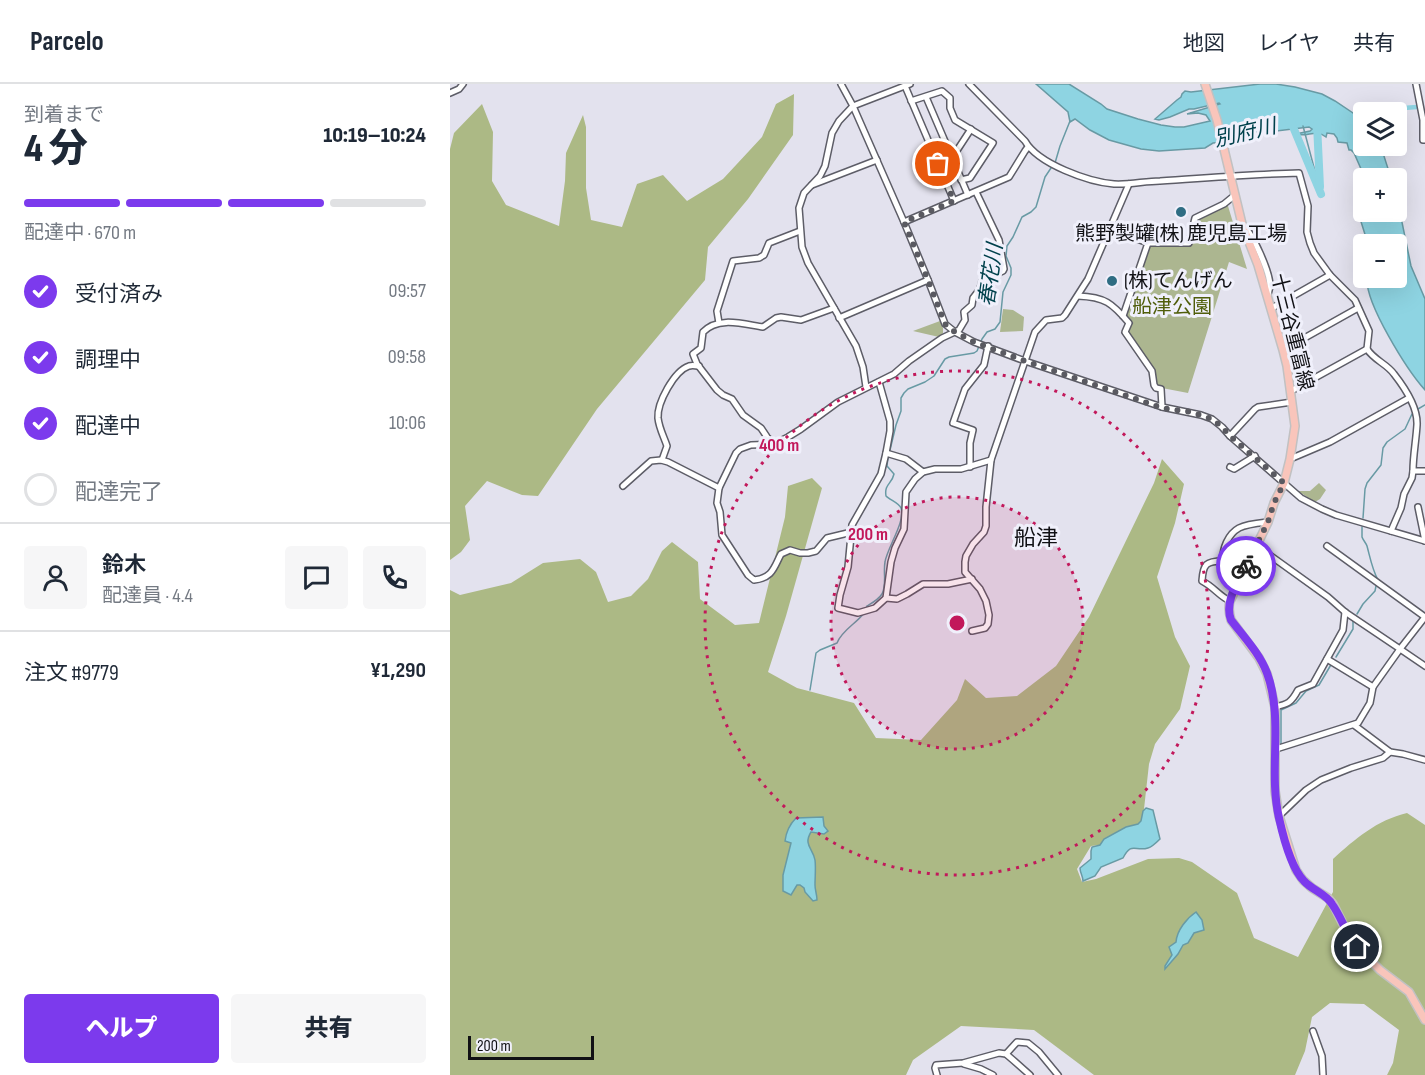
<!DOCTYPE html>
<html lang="ja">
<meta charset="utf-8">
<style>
:root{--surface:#fff;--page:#f6f6f7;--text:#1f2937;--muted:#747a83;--line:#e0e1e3;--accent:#7c3aed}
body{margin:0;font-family:"Sofia Sans Condensed","Noto Sans JP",sans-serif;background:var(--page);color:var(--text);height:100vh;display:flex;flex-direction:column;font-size:22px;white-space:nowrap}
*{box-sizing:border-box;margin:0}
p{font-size:20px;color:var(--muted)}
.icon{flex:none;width:33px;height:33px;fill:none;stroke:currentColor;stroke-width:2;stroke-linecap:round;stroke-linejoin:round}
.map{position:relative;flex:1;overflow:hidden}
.details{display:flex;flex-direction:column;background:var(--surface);width:450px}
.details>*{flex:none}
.buttons{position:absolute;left:903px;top:18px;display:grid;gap:12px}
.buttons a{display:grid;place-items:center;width:54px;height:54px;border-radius:6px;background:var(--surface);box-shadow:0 6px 24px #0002;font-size:30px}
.scale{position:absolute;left:18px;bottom:15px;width:126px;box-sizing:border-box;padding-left:6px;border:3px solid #111115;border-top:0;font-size:16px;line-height:21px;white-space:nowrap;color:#111115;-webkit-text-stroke:4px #f0f0fb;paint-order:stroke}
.pin{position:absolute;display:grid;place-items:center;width:51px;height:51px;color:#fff;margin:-26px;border:3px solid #fff;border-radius:50%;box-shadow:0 2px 6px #0007}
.courier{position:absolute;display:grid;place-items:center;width:60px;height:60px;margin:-30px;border:4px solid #7c3aed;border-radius:50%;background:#fff;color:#222;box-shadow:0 2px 8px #0007}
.head em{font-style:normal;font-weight:800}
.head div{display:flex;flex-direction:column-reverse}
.head{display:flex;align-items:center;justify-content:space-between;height:102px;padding:0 24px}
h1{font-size:39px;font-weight:800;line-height:45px}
.bar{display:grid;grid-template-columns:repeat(4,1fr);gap:9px 6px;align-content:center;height:72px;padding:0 24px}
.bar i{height:8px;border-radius:4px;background:var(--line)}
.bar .on{background:var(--accent)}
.bar p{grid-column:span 4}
.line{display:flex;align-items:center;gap:15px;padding:0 24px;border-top:2px solid var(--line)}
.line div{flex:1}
.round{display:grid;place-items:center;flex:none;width:63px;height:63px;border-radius:6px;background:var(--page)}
ol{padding:0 24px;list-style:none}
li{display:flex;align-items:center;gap:18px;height:66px}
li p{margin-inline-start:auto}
li .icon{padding:6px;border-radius:50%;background:var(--accent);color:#fff;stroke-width:4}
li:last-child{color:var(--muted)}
li i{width:33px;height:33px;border:3px solid var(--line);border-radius:50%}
.cta{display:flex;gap:12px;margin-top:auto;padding:12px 24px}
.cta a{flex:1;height:69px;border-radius:6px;background:var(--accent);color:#fff;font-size:24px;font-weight:800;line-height:69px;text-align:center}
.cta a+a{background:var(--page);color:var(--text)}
header{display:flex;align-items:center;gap:36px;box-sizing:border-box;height:84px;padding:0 30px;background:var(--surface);border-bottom:2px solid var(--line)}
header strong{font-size:28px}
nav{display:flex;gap:33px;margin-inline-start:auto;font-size:21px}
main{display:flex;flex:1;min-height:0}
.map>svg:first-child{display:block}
.green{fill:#acb690}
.forest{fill:#acb985}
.water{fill:#8ed4e2;stroke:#689aa4;stroke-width:1.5}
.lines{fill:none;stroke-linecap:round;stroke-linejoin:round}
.stream{stroke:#689aa4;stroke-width:1.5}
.canal{stroke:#8ed4e2;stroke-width:4.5}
.river{stroke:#8ed4e2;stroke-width:8}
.minor-casing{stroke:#5d5d67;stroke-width:8}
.major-casing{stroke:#c1c1c2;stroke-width:10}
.minor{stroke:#fff;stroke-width:5}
.major{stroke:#f9c5bb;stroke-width:7}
.done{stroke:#5a5a61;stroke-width:6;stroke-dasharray:0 10.8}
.route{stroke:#7c3aed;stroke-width:8}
.ring{fill:none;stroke:#c2185b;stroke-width:3;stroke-dasharray:3 6}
.poi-dot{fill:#2f6d83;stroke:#f0f0fb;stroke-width:2}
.labels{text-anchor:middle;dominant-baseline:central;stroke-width:6;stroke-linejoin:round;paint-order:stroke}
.poi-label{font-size:20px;fill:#111115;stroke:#f0f0fb}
.park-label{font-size:20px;fill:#505e0b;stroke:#f0f0fb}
.street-label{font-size:20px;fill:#111115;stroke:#f0f0fb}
.water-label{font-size:21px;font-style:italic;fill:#00414c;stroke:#f0f0fb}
.quarter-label{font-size:22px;fill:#111115;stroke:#f0f0fb}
.centre{fill:#c2185b;stroke:#f0f0fb;stroke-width:3}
.ring-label{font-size:18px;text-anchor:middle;font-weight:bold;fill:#c2185b;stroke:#f0f0fb;stroke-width:6;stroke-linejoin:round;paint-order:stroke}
</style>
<header>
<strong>Parcelo</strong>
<nav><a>地図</a><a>レイヤ</a><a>共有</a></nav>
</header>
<main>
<section class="details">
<div class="head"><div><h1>4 分</h1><p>到着まで</p></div><em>10:19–10:24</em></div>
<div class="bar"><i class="on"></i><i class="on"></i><i class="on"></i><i></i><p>配達中 · 670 m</p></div>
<ol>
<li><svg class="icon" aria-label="check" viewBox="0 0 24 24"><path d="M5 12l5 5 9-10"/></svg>受付済み<p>09:57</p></li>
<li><svg class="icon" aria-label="check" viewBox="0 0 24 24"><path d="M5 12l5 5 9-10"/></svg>調理中<p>09:58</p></li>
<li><svg class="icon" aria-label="check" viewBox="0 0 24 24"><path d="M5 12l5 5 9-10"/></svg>配達中<p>10:06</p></li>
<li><i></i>配達完了</li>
</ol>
<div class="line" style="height:108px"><a class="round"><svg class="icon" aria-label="person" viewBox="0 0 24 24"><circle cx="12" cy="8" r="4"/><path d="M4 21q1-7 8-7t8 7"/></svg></a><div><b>鈴木</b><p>配達員 · 4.4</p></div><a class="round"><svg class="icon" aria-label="chat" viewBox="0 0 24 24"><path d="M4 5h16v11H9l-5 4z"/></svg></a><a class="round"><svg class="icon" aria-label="phone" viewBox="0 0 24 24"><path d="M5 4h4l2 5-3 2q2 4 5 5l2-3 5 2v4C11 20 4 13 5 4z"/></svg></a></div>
<div class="line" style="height:78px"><div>注文 #9779</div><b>¥1,290</b></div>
<div class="cta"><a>ヘルプ</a><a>共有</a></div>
</section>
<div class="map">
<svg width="975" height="991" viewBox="0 0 975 991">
<rect width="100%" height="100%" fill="#e3e2ee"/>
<g class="green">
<polygon points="776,120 778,122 797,185 779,178 738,309 712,304 705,300 703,286 677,248 675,231 701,160 740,161 747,135"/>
<polygon points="553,225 563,226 574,233 573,247 550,248"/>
<polygon points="490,237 493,244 493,249 489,253 463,247"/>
<polygon points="869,399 876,406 870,415 865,418 848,407 860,407"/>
</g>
<g class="forest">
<polygon points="344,10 343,51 298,115 258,163 255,196 147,325 88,412 72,411 37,397 15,422 20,456 11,468 0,476 0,65 4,49 32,20 43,48 42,97 56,121 109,142 115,97 116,69 133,31 136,43 136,104 141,136 172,143 187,100 213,91 237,117 273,95 312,53 326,20"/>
<path d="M712,375L734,400L725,439L707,493L725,553L740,582L730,625L705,660L699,680L694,725L691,738L688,740L654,755L650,761L641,762L627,785L632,798L646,795L698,775L729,774L742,778L787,809L804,854L848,873L883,808V775C905,755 927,736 957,729L975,741V991H937L943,979L949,946L914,920L880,919L862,933L855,967L845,991H644L584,946L511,942L463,976L456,991H0V506L10,511L61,499L93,479L130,475L146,488L158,518L181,512L198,495L212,467L222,458L248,478L250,515L285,541L309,539L335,433L338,402L362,394L372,404L336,532L318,588L347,604L404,619L426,654L471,656L507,616L515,595L536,614L567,612L606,582L639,533L704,399Z"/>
</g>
<g class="water">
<path d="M586,0H619L651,20L657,25L688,35L711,41L725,43H734L760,37L756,31L748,29L737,30L770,20L769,19L744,25H739L720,33L709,36L705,35L727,16L731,13L732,10L735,7L741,8L810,0H826L845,3L872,10L885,17L903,29L913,39L914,62H929L933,69L941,94H915L904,69L901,66H899L897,59L888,58L887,54L884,50L877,49L876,53C865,44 858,54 846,50L860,47L862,45L859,43L817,48H804L783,57L763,59L755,64L709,67L691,65L659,56L640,46L625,35L620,38L618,28Z"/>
<path d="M947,114L961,182L975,215V306C957,286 915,219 917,194H946V160H918L908,128L914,134L919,136L921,128H946Z"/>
<path d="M696,724L703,726L710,755C707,758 702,763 698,764C685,768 682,757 673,774L651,783L645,792L633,797C633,792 630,789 630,784L641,775V767L642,763L650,761L654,755L676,743L688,740L691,737L693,727Z"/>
<path d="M373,733L374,742L378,747L374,750L361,748C353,761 363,764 365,776C366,784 365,793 365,801C365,807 367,810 367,816L363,817L355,808L354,804L350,801H347L341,811L333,807V791L341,759L335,757C336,749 340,740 346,734Z"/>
<path d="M746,828L752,836L754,846L744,849L738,859L733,861L728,870L715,885V882L722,871L719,863L726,858C727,846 737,834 746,828Z"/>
</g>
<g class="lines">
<g class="stream">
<polyline points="853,42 871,110"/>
<polyline points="605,79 610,62 620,37"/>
<polyline points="968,325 975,321"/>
<polyline points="440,366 446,341 451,327 451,314 454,309 458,305 475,298 484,292 495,275 499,273 524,269 527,267 532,255 537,248 545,245 550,238 553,208 561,191 561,184 556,172 557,162 563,153 572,133 581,128 586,123 595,93 601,84"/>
<polyline points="913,434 915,405 917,399 931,381 933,364 937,358 955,345 962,330"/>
<path d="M912,443C912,444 912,452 912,453C913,456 916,459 917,462C920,473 922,485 928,496"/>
<path d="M416,525L417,522C422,519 428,516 432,510C437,501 433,488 435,478C437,464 456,437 451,424C449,419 440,416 436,412C434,400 442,400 444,390L437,382L438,373"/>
<polyline points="907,530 913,520 925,507 926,502"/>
<polyline points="886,573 903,545 903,537"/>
<path d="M360,606L366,569L370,566L387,559C392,546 406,540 414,529"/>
<polyline points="831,660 831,626 846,619 856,607 869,601 882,579"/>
</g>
<polyline class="canal" points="935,28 940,25 967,23"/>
<g class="river">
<polyline points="839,39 841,38 871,110"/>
<polyline points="867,40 870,103"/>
</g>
<g class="minor-casing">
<g id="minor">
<polyline points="391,0 403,22 454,138 478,196 495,240 505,248 524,258 575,277 712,323 751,331 762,335 772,343 780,352 851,414 872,425 886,431 975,457"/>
<path d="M519,0L575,57C588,80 639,98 664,100C680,101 695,97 710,97C757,94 803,90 849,89L858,122L857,148L860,159L864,169L880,191L905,216L919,247L917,265C924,276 937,280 944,290C955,304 968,323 967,341C966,357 963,372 963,387H975"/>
<polyline points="966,0 973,36 973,56 975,56"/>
<polyline points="455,2 504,117"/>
<polyline points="0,9 9,5 13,0"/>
<polyline points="476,13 518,111"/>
<polyline points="461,17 492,7 500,14 500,24 505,36 543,59 520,94 511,96"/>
<polyline points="488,80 502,74 521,45"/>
<polyline points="362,101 427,76"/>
<polyline points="454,138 559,93 575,67 578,63"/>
<path d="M793,141C803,150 820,188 820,202C820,204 818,209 818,211"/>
<polyline points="660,145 698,159 739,159 745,134 774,120 785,111"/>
<path d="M628,212C655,213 662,219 679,239L675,248L702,287L704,301L706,304L711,305L712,323"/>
<polyline points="822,224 880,191"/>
<polyline points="673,232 698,159"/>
<polyline points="389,234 478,196"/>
<polyline points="269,239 267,227 283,177 309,174 314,171 319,159 350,147"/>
<polyline points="833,266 908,224"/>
<polyline points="429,298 440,337 440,347 436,369 431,390 402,441 398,483 390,511 388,524 408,529 425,524 436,514 441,478 445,464 454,445 456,408 465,395 473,388 485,385 511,385 541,376"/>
<polyline points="416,303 413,283 406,262 358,179 352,163 349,124 354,109 370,92 375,82 382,49 389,37 403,22 460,0"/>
<polyline points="841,307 917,265"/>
<polyline points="780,352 805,325 808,323 842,318"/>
<path d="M324,360L317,353L311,344L293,331L282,315L273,311L267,306L247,280L243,270L251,264L253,248C268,232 293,240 313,243L326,234L331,233L351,236L384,224"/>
<polyline points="436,369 456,375 473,388"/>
<polyline points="840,375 880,358 959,314"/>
<path d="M212,376L217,362C214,353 209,344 208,334C207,319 224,287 239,282C243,281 245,282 249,282"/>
<polyline points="520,383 520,359 523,346 503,339 515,305 534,281 538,262"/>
<polyline points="780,383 784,385 805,372"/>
<polyline points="173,402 201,377 211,376 218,378 269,404"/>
<polyline points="968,423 975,457"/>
<polyline points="941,447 951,424 954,410 962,394 963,387"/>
<path d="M402,448L377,454L366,467L358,469H350L340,466L331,470C324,483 323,494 304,496L298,491L272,451L270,428L267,419L269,404L286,369L290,365L301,361L324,360L338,353L351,345L388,318L444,290L459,277L492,254L509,246L515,236L514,228L522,221L523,214L530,205L532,197L553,187L554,185L549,156L526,108"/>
<polyline points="807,462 878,513 895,528 950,565 923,603 920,619 908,639 826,665"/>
<polyline points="877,462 975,533"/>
<polyline points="436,514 447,515 457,510 473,500 498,500 522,495"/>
<path d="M780,517C769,512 764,503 752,497C753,480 756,477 773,477C772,465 778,450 789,444C797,440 809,439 818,438"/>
<polyline points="975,533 950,565 975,582"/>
<polyline points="522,547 535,544 538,540 539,531 536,517 530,505 515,488 515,478 516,472 523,460 534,448 536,442 536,423 541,376 585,248 596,236 612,234 615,231 638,195 679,100"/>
<polyline points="877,575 923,603"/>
<path d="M825,623C838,620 841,619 848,606L863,600L893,546L895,528"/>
<polyline points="904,641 940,668 953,670 975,676"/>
<polyline points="829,732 856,706 871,696 901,684 933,674 940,668"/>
<polyline points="863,947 872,972 873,991"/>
<polyline points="556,970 567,958 578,959 589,968 608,991"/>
<polyline points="514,980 531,985 543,991"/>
<polyline points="487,991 485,984 486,981 513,979 549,969 556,970 563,976 580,991"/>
</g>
</g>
<g class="major-casing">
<path id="major" d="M755,0L767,36L792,140L808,181L833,266L837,282L845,342L840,375L834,399L824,419L818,438L780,517C778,524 779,529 781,536L809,574L817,590L825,623V707L829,732L846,786L853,796L862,804L878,814L883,820L900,854L907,863L930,886L959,908L975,936"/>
</g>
<use href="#minor" class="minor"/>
<use href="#major" class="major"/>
</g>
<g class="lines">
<polyline class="done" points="488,80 504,117 454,138 478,196 495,240 505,248 524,258 575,277 712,324 741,328 762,335 772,343 780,352 834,399 824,419 818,438 796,482"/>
<path class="route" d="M796,482C788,498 774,518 781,536C794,553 810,570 817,589C834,635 818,687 829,734C833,752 841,784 854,797C862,806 876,810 882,820C892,834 896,850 907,863"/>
</g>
<circle cx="507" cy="539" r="126" fill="#c2185b" fill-opacity=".12"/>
<g class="ring">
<circle cx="507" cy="539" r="126"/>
<circle cx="507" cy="539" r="252"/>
</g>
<g class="poi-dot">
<circle cx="731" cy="128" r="6"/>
<circle cx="662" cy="197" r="6"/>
</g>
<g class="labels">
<g class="poi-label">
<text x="731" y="150">熊野製罐(株) 鹿児島工場</text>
<text x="674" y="197" text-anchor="start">(株)てんげん</text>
</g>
<g class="park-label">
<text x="722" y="223">船津公園</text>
</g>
<g class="street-label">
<text transform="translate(842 248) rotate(76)">十三谷重富線</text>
</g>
<g class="water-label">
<text transform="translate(795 49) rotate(-13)">別府川</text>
<text transform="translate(541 191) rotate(-82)">春花川</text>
</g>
<g class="quarter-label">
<text x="586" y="454">船津</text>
</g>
</g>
<circle cx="507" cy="539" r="9" class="centre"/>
<g class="ring-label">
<text x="329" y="367">400 m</text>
<text x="418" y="456">200 m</text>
</g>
</svg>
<div class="buttons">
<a><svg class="icon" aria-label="layers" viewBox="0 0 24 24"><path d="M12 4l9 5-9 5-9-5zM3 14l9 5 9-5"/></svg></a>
<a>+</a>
<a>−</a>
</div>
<div class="scale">200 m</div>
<div class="pin" style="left:488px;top:80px;background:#ea580c"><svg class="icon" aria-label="bag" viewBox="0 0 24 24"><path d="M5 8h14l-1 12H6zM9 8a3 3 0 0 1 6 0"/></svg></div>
<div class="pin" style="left:907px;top:863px;background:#1f2937"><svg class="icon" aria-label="home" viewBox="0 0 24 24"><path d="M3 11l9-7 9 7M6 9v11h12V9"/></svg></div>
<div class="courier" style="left:796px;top:482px"><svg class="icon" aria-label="bike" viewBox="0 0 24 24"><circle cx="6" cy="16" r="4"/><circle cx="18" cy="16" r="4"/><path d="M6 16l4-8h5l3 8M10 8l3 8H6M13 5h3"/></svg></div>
</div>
</main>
